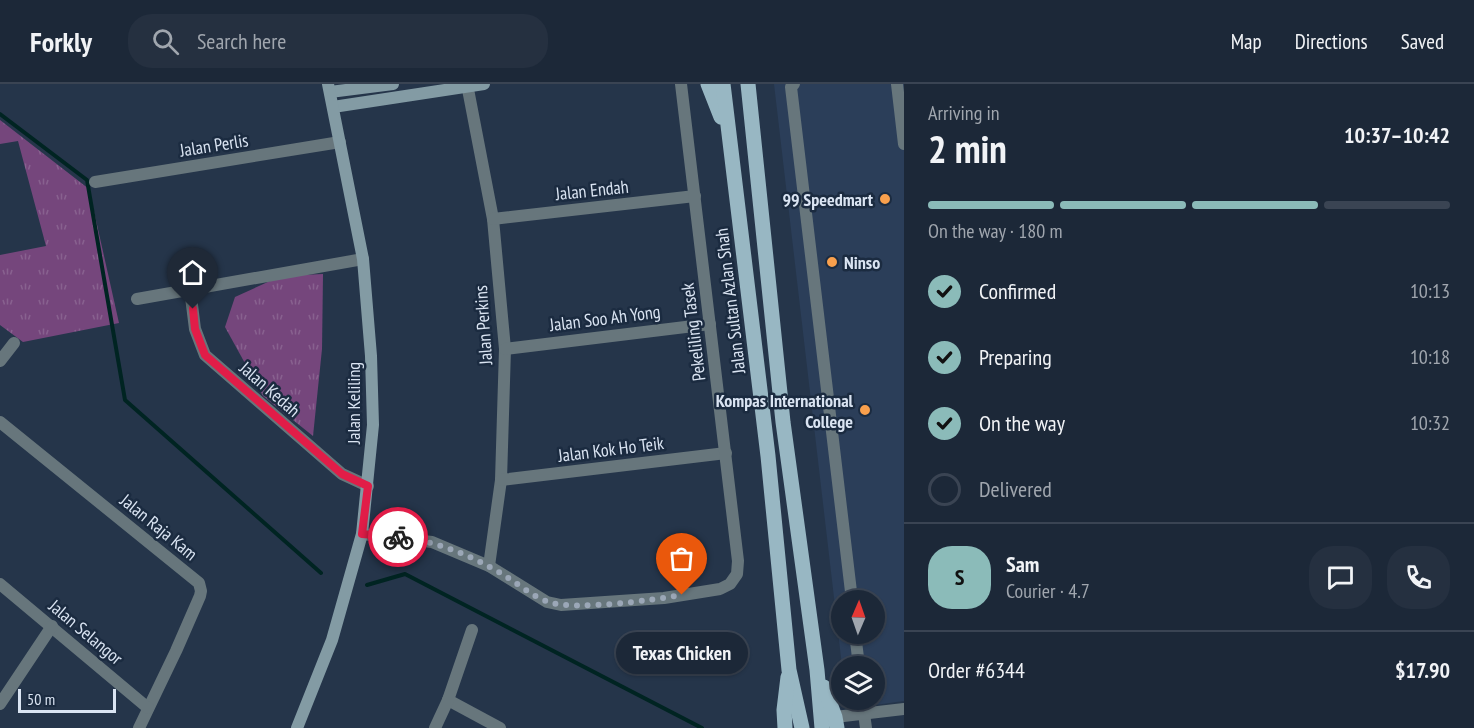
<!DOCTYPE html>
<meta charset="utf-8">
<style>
:root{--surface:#1c2838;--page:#253040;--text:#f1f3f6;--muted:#a0a6ae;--line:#3a4453;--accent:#8bbbb9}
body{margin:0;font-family:"PT Sans Narrow",sans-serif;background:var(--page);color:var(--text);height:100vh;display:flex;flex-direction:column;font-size:22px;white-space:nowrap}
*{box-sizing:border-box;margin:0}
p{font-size:20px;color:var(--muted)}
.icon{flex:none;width:33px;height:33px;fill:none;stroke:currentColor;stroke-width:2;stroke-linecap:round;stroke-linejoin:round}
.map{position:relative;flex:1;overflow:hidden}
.drawer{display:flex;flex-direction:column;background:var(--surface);width:570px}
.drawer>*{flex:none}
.needle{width:39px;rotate:2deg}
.tools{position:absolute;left:831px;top:506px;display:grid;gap:12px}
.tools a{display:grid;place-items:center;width:54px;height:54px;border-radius:50%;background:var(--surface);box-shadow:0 2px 4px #0004,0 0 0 2px var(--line);font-size:30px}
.scale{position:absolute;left:18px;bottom:15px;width:98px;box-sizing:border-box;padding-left:6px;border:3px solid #dae4f2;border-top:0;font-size:16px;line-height:21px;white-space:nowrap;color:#dae4f2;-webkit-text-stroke:4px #1b2b40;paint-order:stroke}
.pin{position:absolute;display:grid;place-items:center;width:51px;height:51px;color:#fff;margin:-62px -26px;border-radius:50% 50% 50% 0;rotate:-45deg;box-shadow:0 0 6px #0007}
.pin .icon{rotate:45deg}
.courier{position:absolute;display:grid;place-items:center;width:60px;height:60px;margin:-30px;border:4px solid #e11d48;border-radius:50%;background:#fff;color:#222;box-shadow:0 2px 8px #0007}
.bubble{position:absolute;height:42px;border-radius:21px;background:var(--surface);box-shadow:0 2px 4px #0004,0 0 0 2px var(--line);font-size:20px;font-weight:700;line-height:42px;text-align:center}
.summary em{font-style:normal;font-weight:700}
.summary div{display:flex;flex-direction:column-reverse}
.summary{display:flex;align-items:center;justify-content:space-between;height:102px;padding:0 24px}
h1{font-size:39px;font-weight:700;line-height:45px}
.bar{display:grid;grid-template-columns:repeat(4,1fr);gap:9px 6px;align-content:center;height:72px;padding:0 24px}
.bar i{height:8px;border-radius:4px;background:var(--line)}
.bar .on{background:var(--accent)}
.bar p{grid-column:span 4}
.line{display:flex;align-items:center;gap:15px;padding:0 24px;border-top:2px solid var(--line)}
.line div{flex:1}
.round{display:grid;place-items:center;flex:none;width:63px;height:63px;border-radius:24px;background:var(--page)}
ol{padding:0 24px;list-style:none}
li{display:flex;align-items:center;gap:18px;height:66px}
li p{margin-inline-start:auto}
li .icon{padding:6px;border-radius:50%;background:var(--accent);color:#111;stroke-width:4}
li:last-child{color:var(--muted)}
li i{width:33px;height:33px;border:3px solid var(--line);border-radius:50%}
header{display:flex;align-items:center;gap:36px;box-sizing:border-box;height:84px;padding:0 30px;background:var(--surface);border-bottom:2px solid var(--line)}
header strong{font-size:28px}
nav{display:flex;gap:33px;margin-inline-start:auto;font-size:21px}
.search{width:420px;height:54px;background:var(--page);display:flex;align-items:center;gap:15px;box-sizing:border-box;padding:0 21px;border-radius:24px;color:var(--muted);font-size:22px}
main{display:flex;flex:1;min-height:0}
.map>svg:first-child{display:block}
.built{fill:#2b3e59;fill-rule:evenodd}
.grass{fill:url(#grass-tufts)}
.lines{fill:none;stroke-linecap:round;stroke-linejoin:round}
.stream{stroke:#002422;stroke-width:4}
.street{stroke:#67767c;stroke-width:12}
.secondary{stroke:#839ba4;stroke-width:12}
.primary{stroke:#98b7c3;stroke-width:15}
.done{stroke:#9ba7b7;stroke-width:6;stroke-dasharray:0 10.8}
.route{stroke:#e11d48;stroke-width:8}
.poi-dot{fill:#f9a04d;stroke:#1b2b40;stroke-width:2}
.labels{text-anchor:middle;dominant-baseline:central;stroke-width:5;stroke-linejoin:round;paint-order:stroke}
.street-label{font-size:18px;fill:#dae4f2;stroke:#1b2b40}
.poi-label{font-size:18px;font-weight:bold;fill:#dae4f2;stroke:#1b2b40;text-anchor:end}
</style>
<header>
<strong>Forkly</strong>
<div class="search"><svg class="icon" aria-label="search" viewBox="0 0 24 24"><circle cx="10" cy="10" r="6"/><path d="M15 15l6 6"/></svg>Search here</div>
<nav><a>Map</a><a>Directions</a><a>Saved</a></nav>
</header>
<main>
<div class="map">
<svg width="904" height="644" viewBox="0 0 904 644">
<defs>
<pattern id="grass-tufts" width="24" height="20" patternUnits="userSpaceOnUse" patternTransform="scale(1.5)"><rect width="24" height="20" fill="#75467c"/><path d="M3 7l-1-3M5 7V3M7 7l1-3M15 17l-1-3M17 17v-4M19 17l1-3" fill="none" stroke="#88618f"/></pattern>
</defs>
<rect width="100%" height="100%" fill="#25354a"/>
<path class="built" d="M774,0H904V617L846,625L845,615H874V582H842ZM842,516H874V549H842Z"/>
<g class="grass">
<polygon points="0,36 89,105 119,239 23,258 0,241 0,171 46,162 18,57 0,60"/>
<polygon points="323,190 322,265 313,352 263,312 225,243 235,213 281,192"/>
</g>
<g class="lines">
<g class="stream">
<polyline points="0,30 87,96 125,316 321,489"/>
<polyline points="367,501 405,490 702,644"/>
</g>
<g class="street">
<polyline points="467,0 493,135 505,265 501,396 489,482"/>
<polyline points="794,0 791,3 852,516"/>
<polyline points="897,0 904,60"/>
<polyline points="95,98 340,58"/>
<polyline points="493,135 695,112"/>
<polyline points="190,205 195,245 205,271 342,390 368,402"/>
<polyline points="137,215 363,175"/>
<polyline points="505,265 710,240"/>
<polyline points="0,277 14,259"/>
<polyline points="0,338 199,499 201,507 200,512 176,567 139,644"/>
<polyline points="501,396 726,369"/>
<polyline points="362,450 432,458 489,482 547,518 561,521 664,514 720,505 730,500 737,490 738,477 681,0"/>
<polyline points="0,500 148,624"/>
<polyline points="855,549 859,582"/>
<polyline points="862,615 866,644"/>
<polyline points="448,616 500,644"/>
<polyline points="0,620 52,542"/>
<polyline points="835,633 904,625"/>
<polyline points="435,644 448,616 472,546"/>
</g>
<g class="secondary">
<polyline points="330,8 393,0"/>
<polyline points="333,23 484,0"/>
<polyline points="297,644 332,556 362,450 373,341 371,272 363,175 328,0"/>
</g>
<g class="primary">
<polyline points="708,0 721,33"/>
<polyline points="723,0 768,372 789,586 802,644"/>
<polyline points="748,0 783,338 817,586 822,644"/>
<polyline points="824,603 835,633 837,644"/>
<polyline points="785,644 784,626 788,593"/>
</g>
</g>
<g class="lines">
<path class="done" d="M398,453C435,457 469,470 502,490C517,499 533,513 549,518C575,527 653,516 682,511"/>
<polyline class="route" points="193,225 195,245 205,271 342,390 368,402 362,450 398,453"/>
</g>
<g class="poi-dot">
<circle cx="885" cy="115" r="6"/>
<circle cx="832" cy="178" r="6"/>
<circle cx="865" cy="326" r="6"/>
</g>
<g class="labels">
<g class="street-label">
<text transform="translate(214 61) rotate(-9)">Jalan Perlis</text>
<text transform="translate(592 106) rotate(-6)">Jalan Endah</text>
<text transform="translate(730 217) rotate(-97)">Jalan Sultan Azlan Shah</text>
<text transform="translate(605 234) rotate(-7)">Jalan Soo Ah Yong</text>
<text transform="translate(483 241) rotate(-94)">Jalan Perkins</text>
<text transform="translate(693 248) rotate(-97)">Pekeliling Tasek</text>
<text transform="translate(270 305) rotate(41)">Jalan Kedah</text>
<text transform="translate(353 319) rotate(-90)">Jalan Keliling</text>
<text transform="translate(611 365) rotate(-7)">Jalan Kok Ho Teik</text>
<text transform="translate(159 443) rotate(39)">Jalan Raja Kam</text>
<text transform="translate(86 548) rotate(40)">Jalan Selangor</text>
</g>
<g class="poi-label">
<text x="873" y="115">99 Speedmart</text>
<text x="844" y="178" text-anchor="start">Ninso</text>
<text x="853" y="316">Kompas International<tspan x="853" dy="21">College</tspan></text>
</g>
</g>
</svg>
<div class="tools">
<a><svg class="needle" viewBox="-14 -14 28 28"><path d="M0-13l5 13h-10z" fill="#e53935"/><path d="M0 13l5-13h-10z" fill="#a0a6ae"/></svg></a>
<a><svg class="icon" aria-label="layers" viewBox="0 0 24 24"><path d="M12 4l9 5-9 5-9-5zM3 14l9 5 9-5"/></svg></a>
</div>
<div class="scale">50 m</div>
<div class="pin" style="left:682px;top:511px;background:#ea580c"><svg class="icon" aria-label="bag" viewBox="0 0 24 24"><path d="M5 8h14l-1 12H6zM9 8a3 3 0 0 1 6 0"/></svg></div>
<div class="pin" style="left:193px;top:225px;background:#1f2937"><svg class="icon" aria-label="home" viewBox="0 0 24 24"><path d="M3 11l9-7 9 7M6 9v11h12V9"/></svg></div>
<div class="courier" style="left:398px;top:453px"><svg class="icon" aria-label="bike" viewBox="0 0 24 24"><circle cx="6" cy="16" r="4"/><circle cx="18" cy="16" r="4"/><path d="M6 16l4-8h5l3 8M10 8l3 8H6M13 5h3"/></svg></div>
<div class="bubble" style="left:616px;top:548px;width:132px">Texas Chicken</div>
</div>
<section class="drawer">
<div class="summary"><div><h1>2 min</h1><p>Arriving in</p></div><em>10:37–10:42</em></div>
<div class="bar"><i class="on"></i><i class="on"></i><i class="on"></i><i></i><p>On the way · 180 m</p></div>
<ol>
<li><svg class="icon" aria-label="check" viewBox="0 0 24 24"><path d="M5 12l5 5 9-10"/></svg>Confirmed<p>10:13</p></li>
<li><svg class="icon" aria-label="check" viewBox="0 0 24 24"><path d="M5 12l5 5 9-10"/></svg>Preparing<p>10:18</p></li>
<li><svg class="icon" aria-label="check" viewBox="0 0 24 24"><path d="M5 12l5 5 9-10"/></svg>On the way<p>10:32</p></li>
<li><i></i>Delivered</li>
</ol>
<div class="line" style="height:108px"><b class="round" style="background:var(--accent);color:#111">S</b><div><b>Sam</b><p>Courier · 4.7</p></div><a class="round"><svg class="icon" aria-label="chat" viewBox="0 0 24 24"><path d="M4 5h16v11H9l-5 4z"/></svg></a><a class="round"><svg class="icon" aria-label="phone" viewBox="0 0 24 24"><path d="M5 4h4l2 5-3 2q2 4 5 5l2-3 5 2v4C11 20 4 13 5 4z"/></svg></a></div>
<div class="line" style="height:78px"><div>Order #6344</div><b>$17.90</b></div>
</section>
</main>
